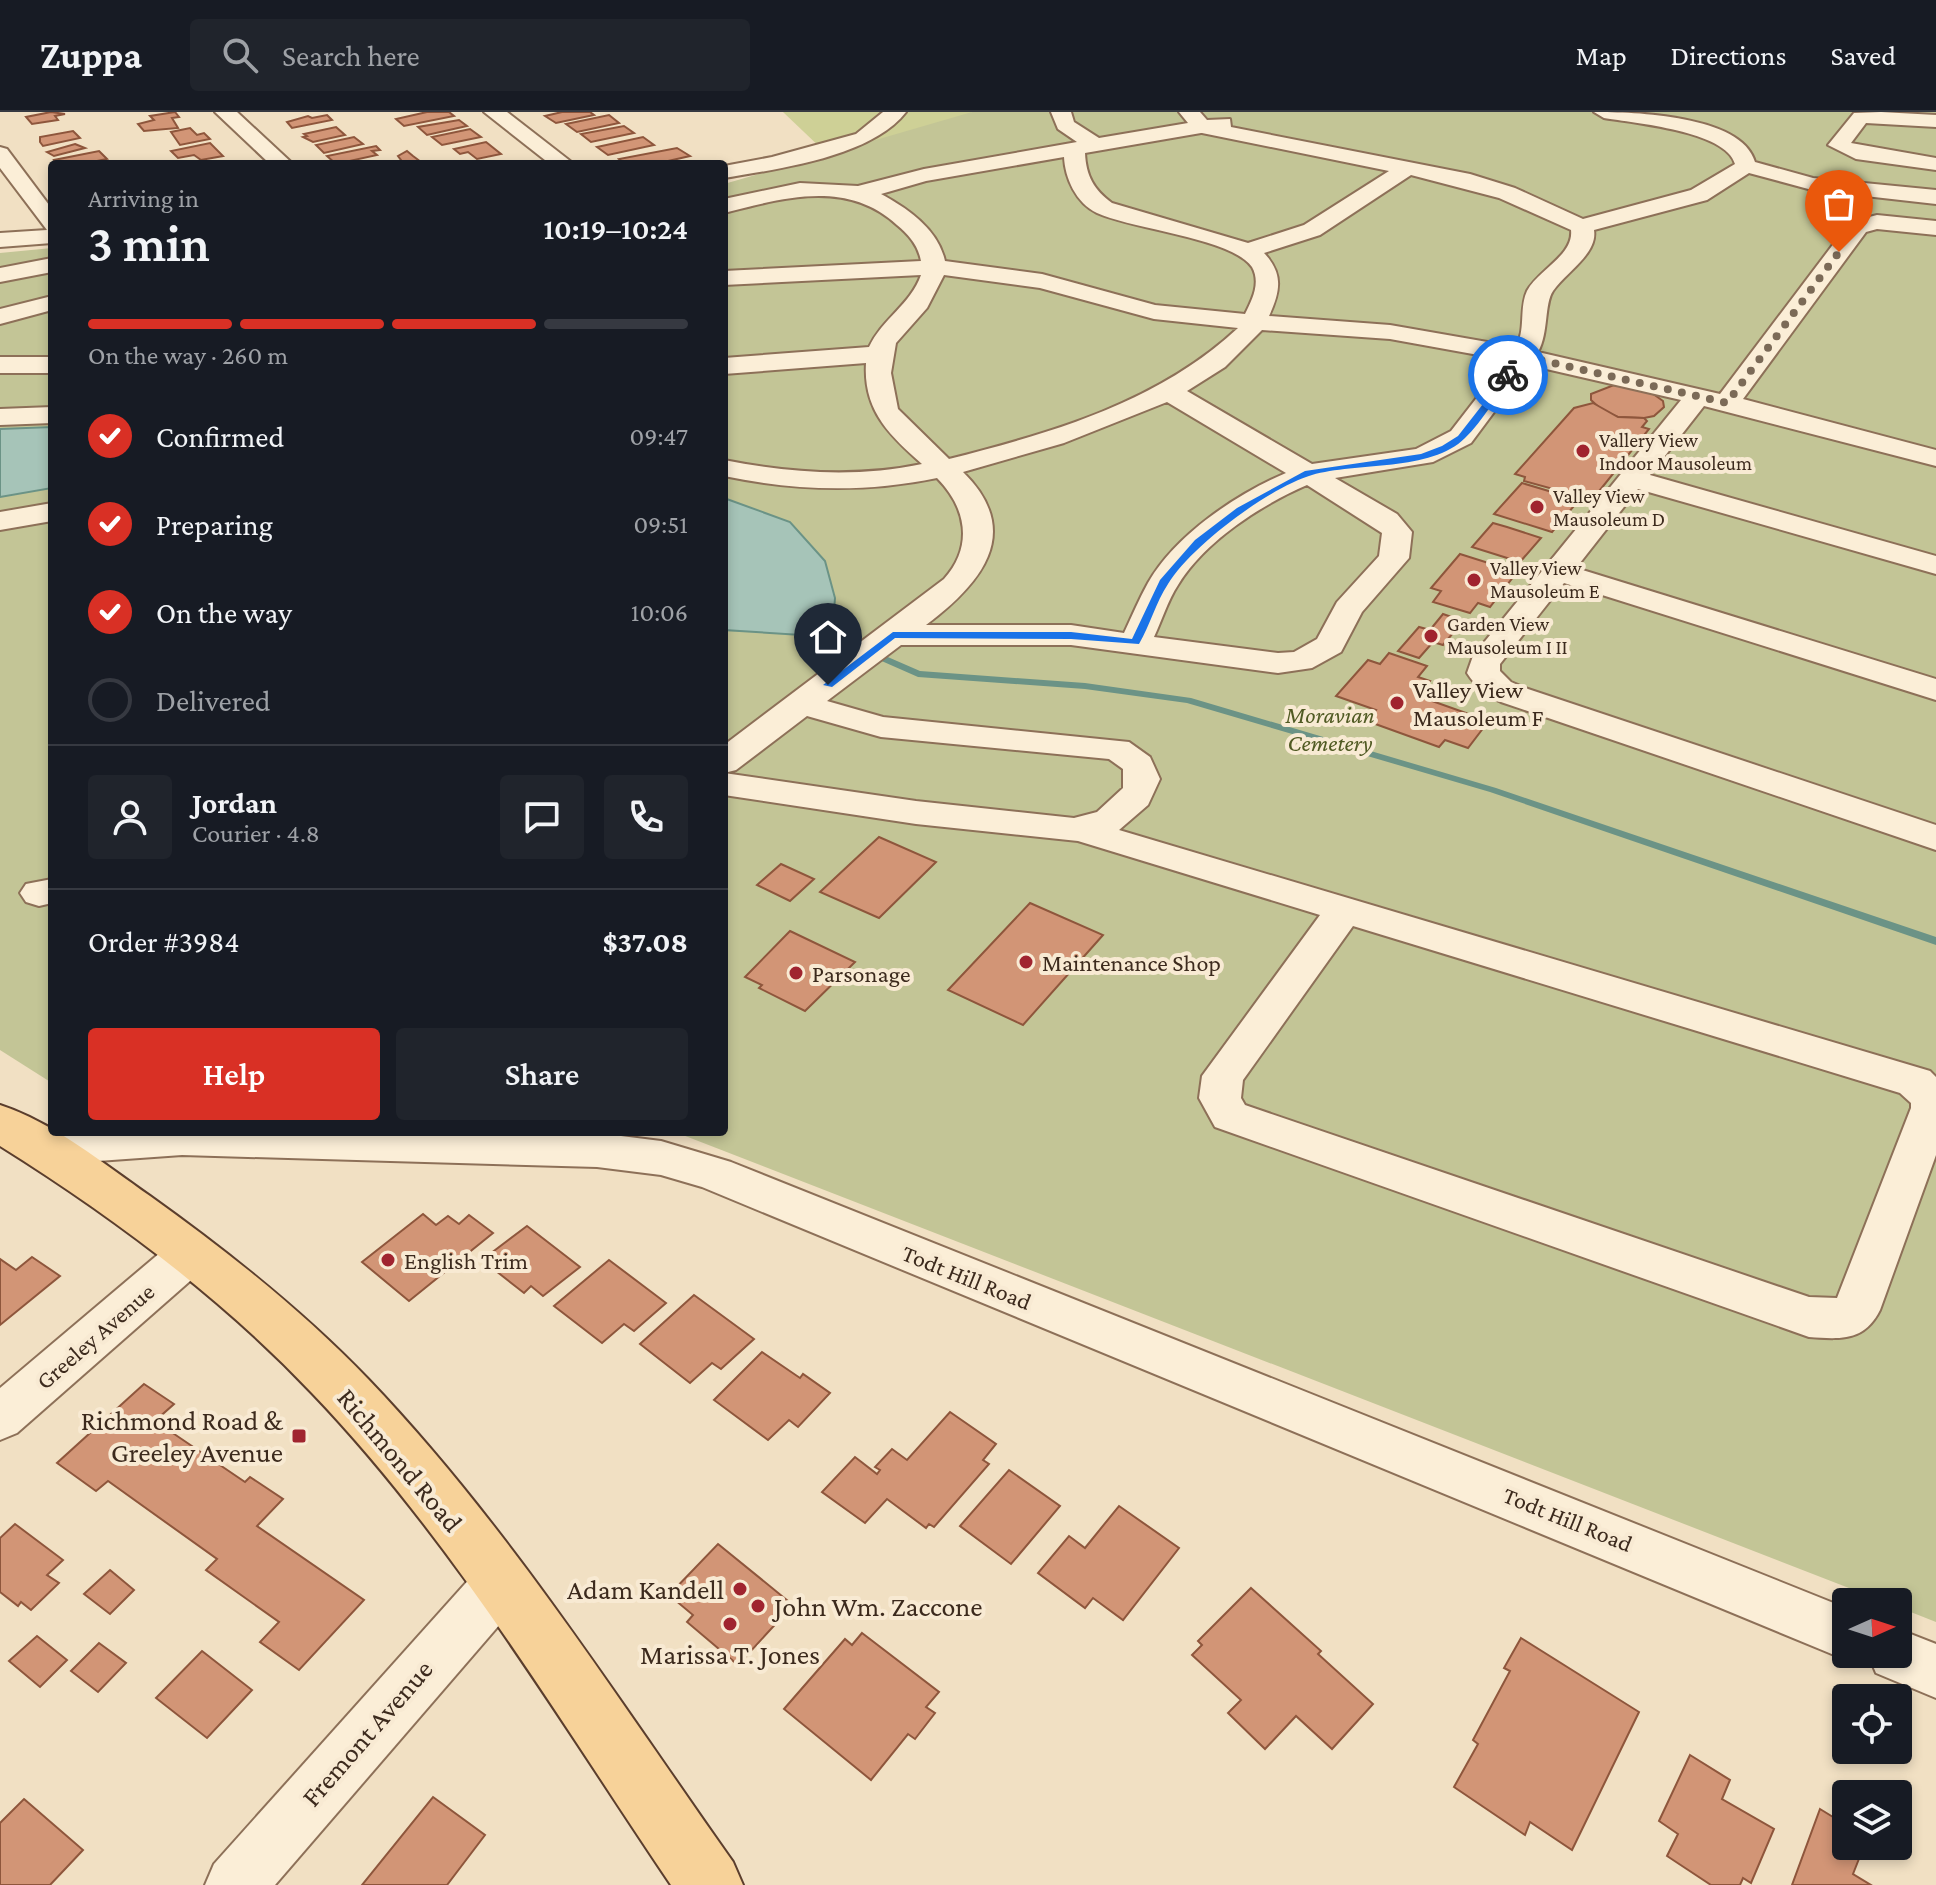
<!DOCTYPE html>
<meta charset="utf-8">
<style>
:root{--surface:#171b24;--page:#20242c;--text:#f1f3f6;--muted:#9ea1a6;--line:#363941;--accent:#d93025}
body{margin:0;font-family:"Crimson Pro",serif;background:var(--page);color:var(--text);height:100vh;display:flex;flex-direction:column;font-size:30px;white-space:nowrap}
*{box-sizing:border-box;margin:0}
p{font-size:26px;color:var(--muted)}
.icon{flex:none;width:44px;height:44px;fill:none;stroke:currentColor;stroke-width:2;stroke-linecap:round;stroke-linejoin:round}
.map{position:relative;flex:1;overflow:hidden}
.sheet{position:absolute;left:48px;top:48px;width:680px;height:976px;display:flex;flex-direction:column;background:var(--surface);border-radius:8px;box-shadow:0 4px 12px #0003}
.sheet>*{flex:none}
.needle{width:52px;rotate:87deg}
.fabs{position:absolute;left:1832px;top:1476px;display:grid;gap:16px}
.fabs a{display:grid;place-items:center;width:80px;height:80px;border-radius:8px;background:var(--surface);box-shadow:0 4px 12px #0003;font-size:40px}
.pin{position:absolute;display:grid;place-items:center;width:68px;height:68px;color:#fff;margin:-82px -34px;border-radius:50% 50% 50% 0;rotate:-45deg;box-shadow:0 0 8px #0007}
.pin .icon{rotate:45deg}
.courier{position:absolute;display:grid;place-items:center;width:80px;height:80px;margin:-40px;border:6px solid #1a73e8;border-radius:50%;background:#fff;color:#222;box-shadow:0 2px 10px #0007}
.overview em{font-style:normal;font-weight:600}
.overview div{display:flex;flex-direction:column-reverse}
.overview{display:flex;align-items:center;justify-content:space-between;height:136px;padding:0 40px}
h1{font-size:52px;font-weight:600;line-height:60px}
.bar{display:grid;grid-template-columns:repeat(4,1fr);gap:12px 8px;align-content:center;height:96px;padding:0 40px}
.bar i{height:10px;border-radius:6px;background:var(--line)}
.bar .on{background:var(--accent)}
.bar p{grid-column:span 4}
.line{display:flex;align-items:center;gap:20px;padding:0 40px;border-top:2px solid var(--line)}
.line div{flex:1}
.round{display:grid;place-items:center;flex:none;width:84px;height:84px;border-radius:8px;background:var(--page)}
ol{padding:0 40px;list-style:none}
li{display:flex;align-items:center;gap:24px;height:88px}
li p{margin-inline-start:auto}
li .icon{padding:8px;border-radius:50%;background:var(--accent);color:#fff;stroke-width:4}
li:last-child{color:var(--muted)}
li i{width:44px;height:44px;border:4px solid var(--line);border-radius:50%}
.cta{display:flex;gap:16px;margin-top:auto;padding:16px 40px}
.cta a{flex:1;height:92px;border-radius:8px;background:var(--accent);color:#fff;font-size:32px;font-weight:600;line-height:92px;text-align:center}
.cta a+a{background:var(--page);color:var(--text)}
header{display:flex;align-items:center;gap:48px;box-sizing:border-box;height:112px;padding:0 40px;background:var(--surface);border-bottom:2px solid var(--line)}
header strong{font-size:38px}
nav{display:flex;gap:44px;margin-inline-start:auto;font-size:28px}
.search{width:560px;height:72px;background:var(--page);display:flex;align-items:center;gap:20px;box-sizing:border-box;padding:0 28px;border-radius:8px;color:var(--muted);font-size:30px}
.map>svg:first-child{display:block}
.green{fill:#ced096}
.cemetery{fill:#c3c596}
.water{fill:#a6c4b8;stroke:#6b9386;stroke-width:2}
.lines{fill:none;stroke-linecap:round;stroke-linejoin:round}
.stream{fill:#6b9386;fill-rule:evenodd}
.building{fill:#d29576;stroke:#8e563c;stroke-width:2}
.minor-casing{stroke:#8d7058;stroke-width:4}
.major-casing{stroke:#5b3e2d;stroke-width:4}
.minor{fill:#fbeed7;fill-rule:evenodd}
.major{fill:#f7d299;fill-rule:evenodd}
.route{fill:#1a73e8}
.done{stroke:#7b6a57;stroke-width:8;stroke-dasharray:0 14.4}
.poi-dot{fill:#a0242f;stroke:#f8ead3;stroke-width:3}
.labels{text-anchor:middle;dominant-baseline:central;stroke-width:8;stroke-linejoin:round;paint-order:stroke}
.far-poi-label{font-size:20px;fill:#3c2a1d;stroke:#f8ead3;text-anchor:start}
.poi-label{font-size:24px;fill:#3c2a1d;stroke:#f8ead3;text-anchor:start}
.park-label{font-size:24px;font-style:italic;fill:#505a23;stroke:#f8ead3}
.street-label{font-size:24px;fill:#3c2a1d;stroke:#f8ead3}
.near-poi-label{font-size:28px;fill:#3c2a1d;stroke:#f8ead3;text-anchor:end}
.near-street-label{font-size:28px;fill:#3c2a1d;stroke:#f8ead3}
</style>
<header>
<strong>Zuppa</strong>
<div class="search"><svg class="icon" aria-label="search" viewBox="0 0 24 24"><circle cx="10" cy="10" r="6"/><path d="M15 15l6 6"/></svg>Search here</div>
<nav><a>Map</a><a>Directions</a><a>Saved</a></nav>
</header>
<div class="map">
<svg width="1936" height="1773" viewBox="0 0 1936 1773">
<rect width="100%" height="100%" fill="#f1e0c3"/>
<polygon class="green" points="783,0 972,0 948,20 825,40"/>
<g class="cemetery">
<polygon points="972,0 1936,0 1936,1510 1898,1495 1898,1490 1885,1490 675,1020 724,1020 724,72"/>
<polygon points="52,136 52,971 0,938 0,141"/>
</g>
<g class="water">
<polygon points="52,315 52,376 0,385 0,317"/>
<polygon points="724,386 790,410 825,449 835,486 832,525 724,518"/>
</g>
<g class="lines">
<polygon class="stream" points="821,516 920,559 1085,571 1191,586 1496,676 1936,825 1936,833 1490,680 1187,591 1085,577 918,565 818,521 817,519"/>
</g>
<g class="building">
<polygon points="51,0 65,2 55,4 58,8 32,12 26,5"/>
<polygon points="175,0 179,5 172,6 178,16 144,19 138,12 154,8 150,4"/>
<polygon points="427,0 449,0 454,4 404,14 396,7"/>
<polygon points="562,0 590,0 594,3 556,11 545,4"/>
<polygon points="327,3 332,8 292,16 287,10 308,4 312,6"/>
<polygon points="609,3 619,11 577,20 566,12"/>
<polygon points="459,8 467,14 427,23 418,15"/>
<polygon points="624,14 634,21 591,30 581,22"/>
<polygon points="336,15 345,23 313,30 303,25 307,24 304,22"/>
<polygon points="190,16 197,23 204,21 210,27 180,33 171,20"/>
<polygon points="470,17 481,25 442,33 432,25"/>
<polygon points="73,19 80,26 43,34 40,30 40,25"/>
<polygon points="354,25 363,32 324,41 316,33"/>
<polygon points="643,25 654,33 608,43 597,35"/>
<polygon points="486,30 501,42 477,47 468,40 460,42 454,37"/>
<polygon points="210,31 223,44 201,48 194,43 178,46 171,39"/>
<polygon points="75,32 85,36 54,44 47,40"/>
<polygon points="376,34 380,38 372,39 377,43 336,52 327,44"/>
<polygon points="677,36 690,44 655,52 625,52 619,47"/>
<polygon points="99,39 107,47 82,52 57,52 54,48"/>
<polygon points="407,39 413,44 421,50 404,52 398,44"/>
<polygon points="1614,273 1649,279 1663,289 1664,295 1654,304 1644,306 1618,305 1603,299 1591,288 1591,282"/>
<polygon points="1593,291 1618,305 1644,306 1647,309 1642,315 1649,317 1596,383 1587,380 1582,385 1524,369 1525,365 1515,362 1574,296"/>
<polygon points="1522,371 1579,388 1552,420 1494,402"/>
<polygon points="1493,411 1507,415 1541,426 1520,450 1472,435"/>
<polygon points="1460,442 1517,460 1490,495 1478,491 1470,501 1433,490 1441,479 1431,476"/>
<polygon points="1443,502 1463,509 1443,533 1433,530 1419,546 1398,539 1419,515 1430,518"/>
<polygon points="1389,541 1427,554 1418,565 1430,569 1418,584 1466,601 1461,607 1484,615 1468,636 1445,628 1439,635 1367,609 1376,598 1336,584 1368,548 1380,552"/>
<polygon points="879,725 936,750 879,806 820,780"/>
<polygon points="781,752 814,767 790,789 757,773"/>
<polygon points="1030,791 1103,823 1023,913 948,878"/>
<polygon points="790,819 855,850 805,899 759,876 762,873 745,865"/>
<polygon points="423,1102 436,1113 448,1104 459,1112 469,1103 493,1121 409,1189 362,1150"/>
<polygon points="527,1114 580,1155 543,1184 531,1174 524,1181 482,1148"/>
<polygon points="32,1145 60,1164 0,1213 0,1147 16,1158"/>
<polygon points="609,1148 666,1191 634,1219 624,1212 602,1231 554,1194"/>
<polygon points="694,1183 754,1227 721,1257 712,1251 690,1271 640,1232"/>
<polygon points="762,1240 800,1266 803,1262 830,1281 798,1315 789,1308 768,1328 714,1288"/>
<polygon points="144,1272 174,1292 155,1309 245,1370 250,1365 283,1387 257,1414 364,1488 299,1558 260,1530 279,1510 206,1458 217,1447 108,1369 96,1379 57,1351"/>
<polygon points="950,1300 996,1332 983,1348 989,1352 934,1415 929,1412 926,1416 887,1387 865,1411 822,1380 855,1345 877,1362 880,1358 875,1355 892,1337 907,1348"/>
<polygon points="1009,1358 1060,1394 1011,1452 960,1414"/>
<polygon points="1119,1394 1179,1436 1123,1508 1093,1486 1085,1496 1038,1461 1069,1424 1085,1436"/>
<polygon points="15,1412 63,1448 47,1463 59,1471 31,1498 21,1490 18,1494 0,1480 0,1426"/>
<polygon points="718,1432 793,1493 738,1553 687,1510 693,1503 669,1483"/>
<polygon points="110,1458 134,1478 110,1502 84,1482"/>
<polygon points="1251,1476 1321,1539 1318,1542 1373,1592 1332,1637 1296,1604 1265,1637 1228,1601 1241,1588 1192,1543 1202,1533 1198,1529"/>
<polygon points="862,1521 939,1580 926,1595 935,1601 915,1627 908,1622 871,1668 784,1597 845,1527 852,1533"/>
<polygon points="37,1524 67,1548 40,1575 9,1549"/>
<polygon points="1521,1526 1639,1600 1572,1738 1530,1710 1525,1723 1454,1675 1478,1632 1473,1628 1510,1559 1504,1556"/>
<polygon points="99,1531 126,1551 98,1580 71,1559"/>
<polygon points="202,1539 252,1578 207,1626 156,1586"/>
<polygon points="1690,1643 1730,1668 1722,1687 1774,1717 1751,1771 1743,1766 1740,1773 1711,1773 1667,1744 1678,1722 1659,1709"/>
<polygon points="433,1685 485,1723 447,1773 362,1773"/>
<polygon points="24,1687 83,1738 50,1773 0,1773 0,1711"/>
<polygon points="1820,1697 1846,1713 1846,1734 1864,1734 1853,1762 1871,1773 1792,1773"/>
</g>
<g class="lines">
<g class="minor-casing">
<g id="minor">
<polygon points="215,0 237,0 293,52 270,52"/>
<polygon points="484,0 507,0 574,52 550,52"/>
<path d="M883,0H906C871,45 778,57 724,66V54L772,45L856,22Z"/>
<path d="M1051,0H1071L1074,10L1099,26L1188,11L1179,0H1200L1207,8L1230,7L1231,15L1470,62L1515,76L1583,107L1691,78L1735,52C1726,19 1634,11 1604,6L1594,0C1634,0 1742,3 1755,50L1813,66L1936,78V92L1812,78L1749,61L1707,88L1594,118C1598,142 1565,161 1553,179C1544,192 1549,220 1538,240L1720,282L1850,110L1877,103L1936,109V123L1877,117L1866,120L1743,287L1936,338V354L1704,294L1650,363L1936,444V462L1638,377L1576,456L1936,567V588L1564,471L1500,552V559L1511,570L1525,576L1936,713V738L1501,590C1486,584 1476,575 1467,561L1473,544L1681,288L1529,253L1471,331L1433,350L1335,366L1397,402L1412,420L1409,446L1362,500L1341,540L1312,556L1278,561L1071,533H901L827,589L883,605L1129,630L1150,645L1160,667L1148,693L1119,718L1930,959L1936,965V1043L1880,1198C1864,1230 1840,1227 1809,1225L1215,1015L1199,986L1202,964L1320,803L1078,729L916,712L724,683V661L916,689L1074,706L1097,700L1123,676V657L1109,647L881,625L807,604L736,658L724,661V633L944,467C974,434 966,395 937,366C865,381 796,379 724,364V348C790,361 856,366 922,352C889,323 863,298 866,251L724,262V246L869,235C882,207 911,192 921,163L724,173V159L921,149C918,133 909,123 897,113C847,67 783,86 724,101V87L800,71L858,74L924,57L1077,30L1058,17ZM1201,21H1202L1389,59L1304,113L1248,131L1112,91C1094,78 1086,64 1085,41ZM1064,45C1065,66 1076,91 1097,101C1131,117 1232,126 1252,155C1261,171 1252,188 1245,202L1155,193L1042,162L945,149C938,117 907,96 881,82L926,69ZM1411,63L1499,86L1571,118C1574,143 1538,158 1527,179C1519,196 1526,218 1516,235L1390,213L1269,204C1280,180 1284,162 1264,141L1320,123ZM944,163L1040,176L1154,207L1238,216C1159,290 1052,321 949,347L898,297L891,261L896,231L927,196ZM1262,218L1390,227L1506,248L1451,319L1416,337L1312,352L1187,279L1225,255ZM1167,290L1286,361C1237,382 1176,422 1148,471C1139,487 1132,504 1124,521L1071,513H926C980,472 1025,421 963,360L1064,331ZM1307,373L1382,421L1379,444L1337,490L1317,527L1294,540L1278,541L1154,525C1162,508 1168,488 1178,473C1205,429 1261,393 1307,373ZM1353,814L1900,981L1911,991V996L1837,1186L1809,1185L1245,993L1241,986L1243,968Z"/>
<polygon points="1881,0 1936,3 1936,15 1866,11 1851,31 1936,46 1936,58 1856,47 1828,33 1854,1"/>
<polygon points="0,35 7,37 52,97 52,131 0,135 0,121 47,118 0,56"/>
<polygon points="52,146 52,160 0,170 0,156"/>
<polygon points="52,184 52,198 0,212 0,197"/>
<rect x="0" y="245" width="52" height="16"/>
<polygon points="52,295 52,311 0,313 0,297"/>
<polygon points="52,391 52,409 0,418 0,400"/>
<polygon points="52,767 52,791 39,794 26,790 20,781 26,772"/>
<polygon points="42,1019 597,1021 661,1029 731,1050 1846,1496 1846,1542 1861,1542 1846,1548 1827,1540 702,1075 661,1063 597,1055 182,1043 42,1053 27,1048 20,1036 27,1024"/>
<polygon points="190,1123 206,1129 213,1142 206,1155 17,1321 0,1328 0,1276 174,1129"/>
<polygon points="500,1447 519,1454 527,1472 519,1490 275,1773 205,1773 214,1752 481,1454"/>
<polygon points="1898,1517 1936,1532 1936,1586 1876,1561 1868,1542 1898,1542"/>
</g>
</g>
<g class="major-casing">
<path id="major" d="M0,993C53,1010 104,1052 150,1084C227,1139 302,1198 368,1267C507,1412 617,1586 733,1750L743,1773H671C558,1606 452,1427 312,1281C221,1185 112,1104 0,1034Z"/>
</g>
<use href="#minor" class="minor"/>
<use href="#major" class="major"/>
</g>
<path class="route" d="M1508,260L1512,263C1497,283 1483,309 1465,326C1431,360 1356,350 1312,363C1270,375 1191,434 1168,472C1156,490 1150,513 1139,532L1071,527L895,526L832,575L823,573L893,520H1071L1132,527L1160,468L1195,428L1237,396L1305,359L1421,342L1442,334L1458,324Z"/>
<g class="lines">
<polyline class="done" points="1508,263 1523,244 1727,291 1839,140"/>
</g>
<g class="poi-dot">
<circle cx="1583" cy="339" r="8"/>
<circle cx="1537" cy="395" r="8"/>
<circle cx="1474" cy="468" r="8"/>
<circle cx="1431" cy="524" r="8"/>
<circle cx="1397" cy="591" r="8"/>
<circle cx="1026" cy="850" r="8"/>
<circle cx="796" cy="861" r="8"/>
<circle cx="388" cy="1148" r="8"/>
<rect x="291" y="1316" width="16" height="16" rx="4"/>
<circle cx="740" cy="1477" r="8"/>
<circle cx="758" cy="1494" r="8"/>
<circle cx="730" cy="1512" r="8"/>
</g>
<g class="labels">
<g class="far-poi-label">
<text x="1599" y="328">Vallery View<tspan x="1599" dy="23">Indoor Mausoleum</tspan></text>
<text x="1553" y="384">Valley View<tspan x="1553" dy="23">Mausoleum D</tspan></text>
<text x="1490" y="456">Valley View<tspan x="1490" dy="23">Mausoleum E</tspan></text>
<text x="1447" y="512">Garden View<tspan x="1447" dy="23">Mausoleum I II</tspan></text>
</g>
<g class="poi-label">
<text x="1413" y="577">Valley View<tspan x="1413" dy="28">Mausoleum F</tspan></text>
<text x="1042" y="850">Maintenance Shop</text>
<text x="812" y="861">Parsonage</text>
<text x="404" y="1148">English Trim</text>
</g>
<g class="park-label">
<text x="1330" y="602">Moravian<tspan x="1330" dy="28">Cemetery</tspan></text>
</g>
<g class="street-label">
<text transform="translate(967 1165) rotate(22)">Todt Hill Road</text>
<text transform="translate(95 1224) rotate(-41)">Greeley Avenue</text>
<text transform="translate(1568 1407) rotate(22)">Todt Hill Road</text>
</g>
<g class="near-poi-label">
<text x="283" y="1308">Richmond Road &amp;<tspan x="283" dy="32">Greeley Avenue</tspan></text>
<text x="724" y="1477">Adam Kandell</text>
<text x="774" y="1494" text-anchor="start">John Wm. Zaccone</text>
<text x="730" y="1542" text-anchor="middle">Marissa T. Jones</text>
</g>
<g class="near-street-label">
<text transform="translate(400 1348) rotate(50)">Richmond Road</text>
<text transform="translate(367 1621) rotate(-49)">Fremont Avenue</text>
</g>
</g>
</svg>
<div class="fabs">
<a><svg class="needle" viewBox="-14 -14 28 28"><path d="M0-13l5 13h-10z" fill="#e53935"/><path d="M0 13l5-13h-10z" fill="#9ea1a6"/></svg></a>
<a><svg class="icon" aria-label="locate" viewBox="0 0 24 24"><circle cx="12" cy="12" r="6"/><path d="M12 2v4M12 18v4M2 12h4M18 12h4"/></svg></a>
<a><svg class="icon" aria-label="layers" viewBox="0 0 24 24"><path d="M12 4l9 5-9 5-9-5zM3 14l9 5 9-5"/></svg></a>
</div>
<div class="pin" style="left:1839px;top:140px;background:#ea580c"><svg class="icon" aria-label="bag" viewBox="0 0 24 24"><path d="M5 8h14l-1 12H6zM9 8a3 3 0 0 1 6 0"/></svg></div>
<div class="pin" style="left:828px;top:573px;background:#1f2937"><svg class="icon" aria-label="home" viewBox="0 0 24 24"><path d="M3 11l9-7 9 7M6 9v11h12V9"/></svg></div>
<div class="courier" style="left:1508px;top:263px"><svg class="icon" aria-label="bike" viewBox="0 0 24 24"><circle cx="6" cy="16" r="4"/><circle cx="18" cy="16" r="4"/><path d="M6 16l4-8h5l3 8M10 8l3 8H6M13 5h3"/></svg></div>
<section class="sheet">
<div class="overview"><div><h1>3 min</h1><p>Arriving in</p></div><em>10:19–10:24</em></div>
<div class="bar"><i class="on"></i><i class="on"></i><i class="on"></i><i></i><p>On the way · 260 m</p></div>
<ol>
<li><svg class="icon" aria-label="check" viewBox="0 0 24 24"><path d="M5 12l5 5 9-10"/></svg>Confirmed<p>09:47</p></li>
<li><svg class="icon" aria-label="check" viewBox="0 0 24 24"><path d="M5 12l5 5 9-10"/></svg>Preparing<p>09:51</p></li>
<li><svg class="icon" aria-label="check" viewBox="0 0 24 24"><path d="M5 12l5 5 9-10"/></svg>On the way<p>10:06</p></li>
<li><i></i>Delivered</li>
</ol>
<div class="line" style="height:144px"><a class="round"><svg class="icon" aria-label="person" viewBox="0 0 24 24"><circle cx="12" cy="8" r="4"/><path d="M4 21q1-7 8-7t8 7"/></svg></a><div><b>Jordan</b><p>Courier · 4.8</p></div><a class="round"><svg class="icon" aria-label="chat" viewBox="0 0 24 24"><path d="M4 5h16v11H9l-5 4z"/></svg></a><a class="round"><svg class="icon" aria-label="phone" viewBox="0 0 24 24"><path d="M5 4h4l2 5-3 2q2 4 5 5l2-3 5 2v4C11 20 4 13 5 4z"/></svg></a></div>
<div class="line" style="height:104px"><div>Order #3984</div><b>$37.08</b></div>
<div class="cta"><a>Help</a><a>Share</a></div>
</section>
</div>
